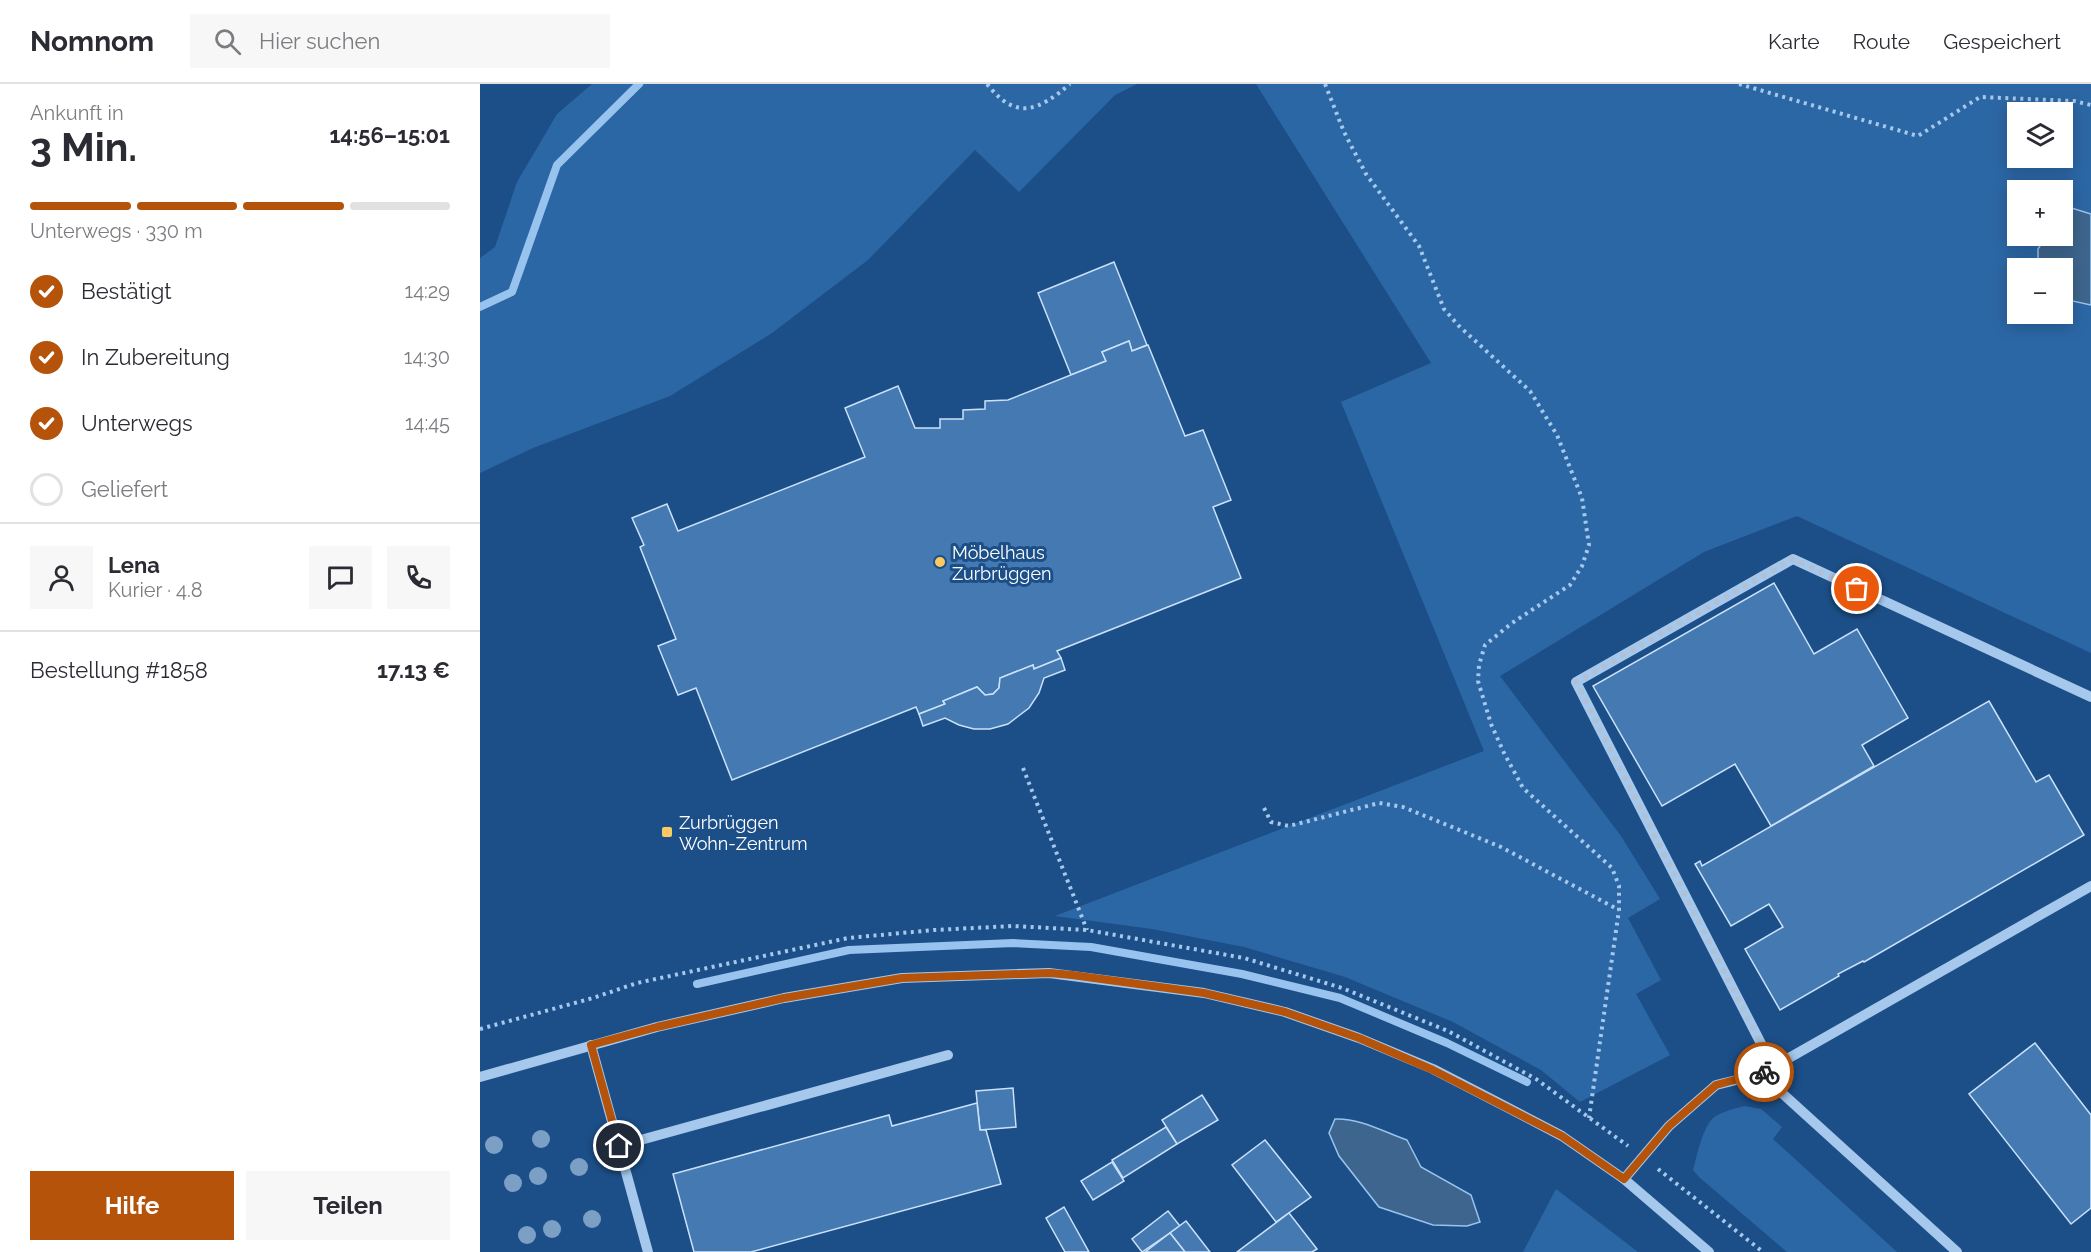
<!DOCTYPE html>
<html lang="de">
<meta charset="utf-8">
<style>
:root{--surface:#fff;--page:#f7f7f7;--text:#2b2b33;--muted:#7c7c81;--line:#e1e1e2;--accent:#b45309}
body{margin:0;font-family:Raleway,sans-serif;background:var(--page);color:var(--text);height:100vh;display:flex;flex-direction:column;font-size:22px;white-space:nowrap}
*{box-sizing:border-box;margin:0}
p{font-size:20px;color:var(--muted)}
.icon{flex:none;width:33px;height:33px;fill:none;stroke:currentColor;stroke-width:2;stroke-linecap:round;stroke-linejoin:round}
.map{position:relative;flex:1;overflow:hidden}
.details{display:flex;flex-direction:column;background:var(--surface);width:480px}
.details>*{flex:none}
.fabs{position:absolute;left:1527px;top:18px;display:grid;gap:12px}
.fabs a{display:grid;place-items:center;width:66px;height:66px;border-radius:0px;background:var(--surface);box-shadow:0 3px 15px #0003;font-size:30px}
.pin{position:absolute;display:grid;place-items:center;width:51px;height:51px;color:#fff;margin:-26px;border:3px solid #fff;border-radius:50%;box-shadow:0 2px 6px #0007}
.courier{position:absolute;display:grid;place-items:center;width:60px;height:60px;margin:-30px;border:4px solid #b45309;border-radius:50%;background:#fff;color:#222;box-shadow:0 2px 8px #0007}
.overview em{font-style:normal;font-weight:700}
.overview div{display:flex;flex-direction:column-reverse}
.overview{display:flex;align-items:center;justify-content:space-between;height:102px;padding:0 30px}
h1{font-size:39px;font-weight:700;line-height:45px}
.bar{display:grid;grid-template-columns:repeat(4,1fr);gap:9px 6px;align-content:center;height:72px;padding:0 30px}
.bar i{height:8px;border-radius:4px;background:var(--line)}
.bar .current{background:var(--accent)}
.bar p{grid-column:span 4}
.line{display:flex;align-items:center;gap:15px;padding:0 30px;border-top:2px solid var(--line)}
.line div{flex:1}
.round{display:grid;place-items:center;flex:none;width:63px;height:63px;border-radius:0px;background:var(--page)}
ol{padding:0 30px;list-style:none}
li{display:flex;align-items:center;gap:18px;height:66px}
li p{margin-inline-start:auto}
li .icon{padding:6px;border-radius:50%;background:var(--accent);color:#fff;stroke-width:4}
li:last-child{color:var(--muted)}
li i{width:33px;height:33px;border:3px solid var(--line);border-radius:50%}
.action{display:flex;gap:12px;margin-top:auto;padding:12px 30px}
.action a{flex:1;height:69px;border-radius:0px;background:var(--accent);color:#fff;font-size:24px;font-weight:700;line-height:69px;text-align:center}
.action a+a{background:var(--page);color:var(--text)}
header{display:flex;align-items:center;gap:36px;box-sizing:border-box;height:84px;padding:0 30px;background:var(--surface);border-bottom:2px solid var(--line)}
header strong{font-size:28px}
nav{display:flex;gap:33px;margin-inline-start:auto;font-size:21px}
.search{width:420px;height:54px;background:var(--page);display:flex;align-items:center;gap:15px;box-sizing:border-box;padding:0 21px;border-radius:0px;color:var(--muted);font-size:22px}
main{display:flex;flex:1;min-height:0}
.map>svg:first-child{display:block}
.green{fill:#2c67a5;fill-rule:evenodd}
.water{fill:#3e658d;stroke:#98c3ee;stroke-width:1.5}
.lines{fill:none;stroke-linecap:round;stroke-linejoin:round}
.stream{stroke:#98c3ee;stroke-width:8}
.building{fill:#4479b1;stroke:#cae1f9;stroke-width:1.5}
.path{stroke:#a5c8ec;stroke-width:4;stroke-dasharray:3 4.5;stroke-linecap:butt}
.minor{stroke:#a5c8ec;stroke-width:10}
.tree{fill:#7c9fc6}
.done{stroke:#b0c1d5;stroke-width:6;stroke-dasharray:0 10.8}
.route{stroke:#b45309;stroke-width:8}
.poi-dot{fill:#fdc962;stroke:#1c4f88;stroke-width:2}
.labels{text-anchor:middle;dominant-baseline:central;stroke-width:6;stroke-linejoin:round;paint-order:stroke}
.poi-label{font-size:18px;fill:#fff;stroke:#1c4f88;text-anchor:start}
</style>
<header>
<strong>Nomnom</strong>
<div class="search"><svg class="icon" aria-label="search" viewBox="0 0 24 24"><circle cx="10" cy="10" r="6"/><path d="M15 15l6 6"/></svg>Hier suchen</div>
<nav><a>Karte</a><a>Route</a><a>Gespeichert</a></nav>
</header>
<main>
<section class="details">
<div class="overview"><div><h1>3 Min.</h1><p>Ankunft in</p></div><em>14:56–15:01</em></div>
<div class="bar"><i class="current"></i><i class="current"></i><i class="current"></i><i></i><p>Unterwegs · 330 m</p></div>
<ol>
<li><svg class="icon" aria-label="check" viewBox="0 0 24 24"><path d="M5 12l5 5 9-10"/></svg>Bestätigt<p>14:29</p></li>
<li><svg class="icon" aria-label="check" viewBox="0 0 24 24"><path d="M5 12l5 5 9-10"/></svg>In Zubereitung<p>14:30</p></li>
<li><svg class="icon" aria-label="check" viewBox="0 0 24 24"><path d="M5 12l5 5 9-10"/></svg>Unterwegs<p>14:45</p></li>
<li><i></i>Geliefert</li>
</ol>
<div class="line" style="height:108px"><a class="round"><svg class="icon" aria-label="person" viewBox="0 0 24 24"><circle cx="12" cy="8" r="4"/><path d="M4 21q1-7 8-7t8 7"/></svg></a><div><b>Lena</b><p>Kurier · 4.8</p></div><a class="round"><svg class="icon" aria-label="chat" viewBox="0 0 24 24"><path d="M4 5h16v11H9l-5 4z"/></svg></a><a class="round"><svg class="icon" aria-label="phone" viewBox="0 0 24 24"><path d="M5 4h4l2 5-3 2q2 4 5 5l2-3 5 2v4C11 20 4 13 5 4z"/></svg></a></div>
<div class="line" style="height:78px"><div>Bestellung #1858</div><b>17.13 €</b></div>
<div class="action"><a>Hilfe</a><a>Teilen</a></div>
</section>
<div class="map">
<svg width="1611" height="1168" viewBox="0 0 1611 1168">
<rect width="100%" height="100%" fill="#1c4f88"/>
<g class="green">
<polygon points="112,0 657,0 635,11 539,108 495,66 388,176 292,249 190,312 53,364 0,389 0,174 15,163 37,98 77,30"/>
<path d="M776,0H1611V130L1585,122L1583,125L1582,106H1538V152H1566L1558,165V184H1538V230H1582L1583,215L1611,221V569L1317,432L1224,468L1020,592L1141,752L1180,815L1148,834L1181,896L1156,910L1190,971L1100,1018L1061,986L973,938L865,893L764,863L672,845L575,832L1004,667L861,318L951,279ZM1538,28H1582V74H1538Z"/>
<path d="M1264,1022L1281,1025L1302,1043L1293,1055L1417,1168H1307L1219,1093L1213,1086C1217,1072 1222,1046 1232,1035C1240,1028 1254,1025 1264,1022Z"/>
<polygon points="1076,1105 1158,1168 1043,1168"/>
</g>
<g class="water">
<polygon points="1585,122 1611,130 1611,221 1583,215 1582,184 1558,184 1558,165 1566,152 1582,152 1583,125"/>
<path d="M855,1035C880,1034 904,1048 927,1056L941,1083L991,1111L1000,1138L987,1142L953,1141L899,1123L859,1072L849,1049Z"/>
</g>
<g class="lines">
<g class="stream">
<polyline points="0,223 32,208 77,81 159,0"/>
<polyline points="217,900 369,866 533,859 611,863 762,890 860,914 967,959 1047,998"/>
</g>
</g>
<g class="building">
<polygon points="634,178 667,261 652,267 649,257 622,268 626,277 591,291 558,209"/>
<polygon points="649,257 652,267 668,261 705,352 723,346 751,416 733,423 761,494 577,567 581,574 554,585 553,581 520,594 519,604 513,610 505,611 497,603 463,617 465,620 439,630 436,623 252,696 216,604 198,611 178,562 196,555 160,463 164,461 152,434 187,420 198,447 385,373 365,324 418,302 435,344 460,344 460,335 483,335 483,326 505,325 505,317 528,316 626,277 622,268"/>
<polygon points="1294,499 1334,570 1377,545 1428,634 1382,661 1394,682 1291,742 1255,680 1182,722 1113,602"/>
<polygon points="581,574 585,586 564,594 559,609 549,624 528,640 510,645 494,645 479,641 465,634 443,642 439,630 465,620 463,617 497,603 505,611 513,610 519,604 520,594 553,581 554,585"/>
<polygon points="1509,617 1556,698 1569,691 1604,751 1384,878 1383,877 1358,890 1359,892 1300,926 1265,865 1303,843 1289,820 1251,842 1215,780 1220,777 1222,782"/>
<polygon points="1555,959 1611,1031 1611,1124 1591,1140 1489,1010"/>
<polygon points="533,1004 536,1043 500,1046 496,1007"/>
<polygon points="722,1011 738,1036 697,1060 682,1036"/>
<polygon points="497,1019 500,1046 506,1046 521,1100 271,1168 214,1168 193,1090 409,1031 412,1042"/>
<polygon points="686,1043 697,1060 643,1094 632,1076"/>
<polygon points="785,1056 831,1113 796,1138 752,1081"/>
<polygon points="632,1078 644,1097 613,1116 601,1097"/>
<polygon points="584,1123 609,1168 585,1168 566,1134"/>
<polygon points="688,1127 700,1142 662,1168 652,1155"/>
<polygon points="809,1129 837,1165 832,1168 757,1168"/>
<polygon points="706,1137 730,1168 705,1168 690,1149"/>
<polygon points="690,1149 705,1168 665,1168"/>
</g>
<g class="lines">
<g class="path">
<path d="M507,0C537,38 559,26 590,0"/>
<polyline points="845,0 864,48 886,90 939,162 964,225 979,242 1050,307 1077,351 1102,414 1109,461 1102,482 1090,501 1032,539 1005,561 999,581 998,597 1011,640 1024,669 1043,704 1132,784 1139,802 1139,826 1109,1034"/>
<polyline points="1259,0 1438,52 1500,13 1594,17 1611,21"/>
<polyline points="543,684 607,846"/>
<polyline points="784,724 791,738 809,742 899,719 923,723 1021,763 1139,826"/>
<polyline points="0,945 113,914 157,899 368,854 454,846 533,842 607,846 764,874 862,904 968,947 1056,995 1148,1062"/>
<polyline points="1178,1085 1283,1168"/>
</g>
<g class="minor">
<polyline points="111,961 168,1168"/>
<polyline points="1293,983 1096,598 1313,475 1611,613"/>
<polyline points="1281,990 1477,1168"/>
<polyline points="0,993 177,943 304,914 422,894 569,889 724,909 805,928 879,954 953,985 1015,1017 1082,1052 1144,1095 1229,1168"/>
<polyline points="139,1062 468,971"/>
<polyline points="1144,1095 1189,1042 1236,1001 1281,990 1611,802"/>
</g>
</g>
<g class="tree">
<circle cx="61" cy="1055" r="9"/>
<circle cx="14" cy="1061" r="9"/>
<circle cx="99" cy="1083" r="9"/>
<circle cx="58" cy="1092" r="9"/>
<circle cx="33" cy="1099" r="9"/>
<circle cx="112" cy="1135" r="9"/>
<circle cx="72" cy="1145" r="9"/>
<circle cx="47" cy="1151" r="9"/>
</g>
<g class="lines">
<polyline class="done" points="1284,988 1293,983 1096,598 1313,475 1377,505"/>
<polyline class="route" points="139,1062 111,961 177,943 304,914 422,894 570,889 592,891 724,909 805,928 879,954 953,986 1082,1052 1144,1095 1189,1042 1236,1001 1284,988"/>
</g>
<g class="poi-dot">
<circle cx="460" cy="478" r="6"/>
<rect x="181" y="742" width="12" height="12" rx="3"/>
</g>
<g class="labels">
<g class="poi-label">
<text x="472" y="468">Möbelhaus<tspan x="472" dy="21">Zurbrüggen</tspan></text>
<text x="199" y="738">Zurbrüggen<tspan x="199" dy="21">Wohn-Zentrum</tspan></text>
</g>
</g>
</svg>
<div class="fabs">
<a><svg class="icon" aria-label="layers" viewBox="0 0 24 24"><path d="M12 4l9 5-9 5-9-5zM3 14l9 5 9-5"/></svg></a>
<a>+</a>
<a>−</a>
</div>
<div class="pin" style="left:1377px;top:505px;background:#ea580c"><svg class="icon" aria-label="bag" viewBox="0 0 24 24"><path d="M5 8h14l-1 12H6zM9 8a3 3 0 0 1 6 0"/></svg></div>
<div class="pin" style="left:139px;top:1062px;background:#1f2937"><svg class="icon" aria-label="home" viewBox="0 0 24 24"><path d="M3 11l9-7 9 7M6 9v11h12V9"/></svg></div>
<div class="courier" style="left:1284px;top:988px"><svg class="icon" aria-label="bike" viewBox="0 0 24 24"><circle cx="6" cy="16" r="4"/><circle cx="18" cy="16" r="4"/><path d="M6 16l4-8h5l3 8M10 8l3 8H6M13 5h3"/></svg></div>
</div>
</main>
